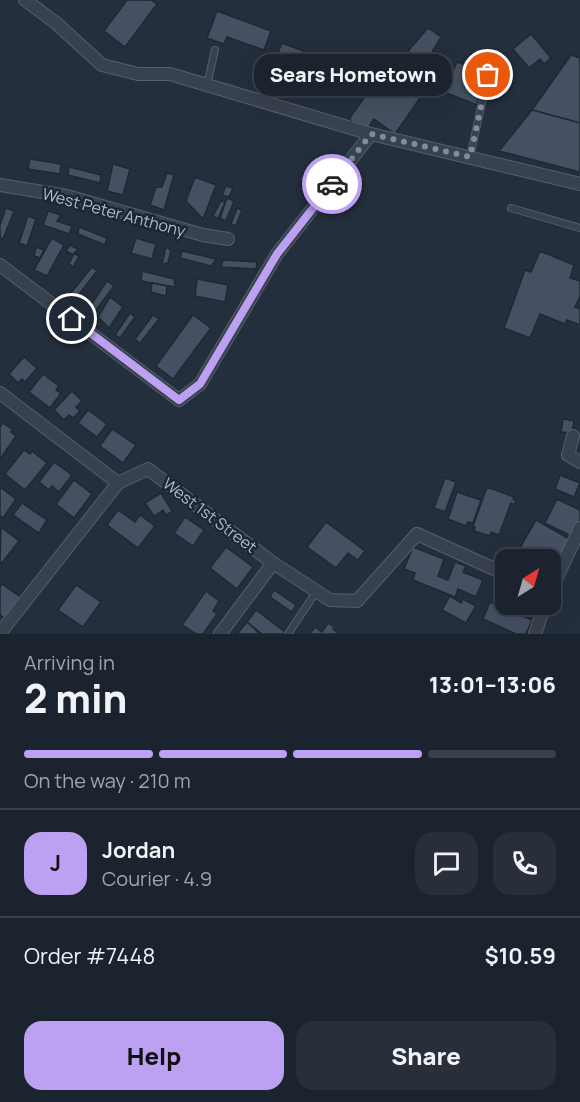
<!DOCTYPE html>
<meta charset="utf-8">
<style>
:root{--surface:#1b232e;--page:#282f3a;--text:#f1f3f6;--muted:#a0a4aa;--line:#39404a;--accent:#bca0f2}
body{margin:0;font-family:Manrope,sans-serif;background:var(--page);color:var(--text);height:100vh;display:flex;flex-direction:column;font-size:22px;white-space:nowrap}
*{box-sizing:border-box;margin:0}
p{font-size:20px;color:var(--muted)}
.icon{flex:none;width:33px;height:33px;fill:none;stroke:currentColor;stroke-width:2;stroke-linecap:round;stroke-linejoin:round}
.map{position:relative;height:634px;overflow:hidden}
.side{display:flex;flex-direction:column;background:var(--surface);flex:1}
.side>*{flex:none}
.needle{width:39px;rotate:37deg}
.fabs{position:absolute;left:495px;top:549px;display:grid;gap:12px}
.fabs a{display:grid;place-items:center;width:66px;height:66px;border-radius:12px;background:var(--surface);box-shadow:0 6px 24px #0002,0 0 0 2px var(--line);font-size:30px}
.pin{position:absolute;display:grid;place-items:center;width:51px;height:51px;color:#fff;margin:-26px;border:3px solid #fff;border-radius:50%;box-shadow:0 2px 6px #0007}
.courier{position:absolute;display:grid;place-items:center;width:60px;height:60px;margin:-30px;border:4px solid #bca0f2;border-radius:50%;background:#fff;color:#222;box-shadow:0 2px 8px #0007}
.bubble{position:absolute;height:42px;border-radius:18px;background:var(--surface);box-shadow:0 6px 24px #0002,0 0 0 2px var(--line);font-size:20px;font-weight:800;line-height:42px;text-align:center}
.overview em{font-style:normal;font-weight:800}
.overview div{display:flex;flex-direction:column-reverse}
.overview{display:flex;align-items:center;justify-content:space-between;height:102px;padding:0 24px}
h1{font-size:39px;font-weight:800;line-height:45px}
.bar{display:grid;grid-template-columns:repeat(4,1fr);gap:9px 6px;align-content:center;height:72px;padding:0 24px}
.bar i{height:8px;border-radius:4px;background:var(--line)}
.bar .selected{background:var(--accent)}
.bar p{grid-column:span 4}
.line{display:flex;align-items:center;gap:15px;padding:0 24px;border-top:2px solid var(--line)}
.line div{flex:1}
.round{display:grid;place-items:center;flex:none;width:63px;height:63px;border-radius:18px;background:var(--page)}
.action{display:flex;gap:12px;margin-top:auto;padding:12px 24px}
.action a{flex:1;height:69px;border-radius:18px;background:var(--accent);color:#111;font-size:24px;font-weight:800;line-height:69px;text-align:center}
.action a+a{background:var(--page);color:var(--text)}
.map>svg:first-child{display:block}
.building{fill:#455162;stroke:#1f2835;stroke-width:1.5}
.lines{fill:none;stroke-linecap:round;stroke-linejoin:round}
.lane-casing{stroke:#565f6c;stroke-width:8}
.street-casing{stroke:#565f6c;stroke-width:14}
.lane{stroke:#38414e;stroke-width:6}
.street{stroke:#38414e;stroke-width:12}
.done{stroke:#828b98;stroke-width:6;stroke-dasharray:0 10.8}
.route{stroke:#bca0f2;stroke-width:8}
.labels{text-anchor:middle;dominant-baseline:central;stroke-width:5;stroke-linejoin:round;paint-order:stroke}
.street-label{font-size:16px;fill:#b4bcc9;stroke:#1d2633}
</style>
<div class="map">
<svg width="580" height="634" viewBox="0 0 580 634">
<rect width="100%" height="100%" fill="#242f3e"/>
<g class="building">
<polygon points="127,0 151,0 157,4 125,47 104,31"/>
<polygon points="217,11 271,31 264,50 227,37 224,44 207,38"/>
<polygon points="428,28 441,37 425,64 408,51"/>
<polygon points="531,34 551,58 544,64 540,59 529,68 513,49"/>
<polygon points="282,43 330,61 318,97 269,75"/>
<polygon points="571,55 580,58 580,123 532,110"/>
<polygon points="464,59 483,65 479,76 483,77 477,105 444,92 457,62 463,64"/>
<polygon points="350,60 392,75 409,87 415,79 427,88 395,134 374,119 366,131 349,119 366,95 339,76"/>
<polygon points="532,110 580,123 580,172 499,151"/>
<polygon points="30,159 61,164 60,174 28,169"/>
<polygon points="113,164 130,169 123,195 107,191"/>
<polygon points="69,167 101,175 100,183 68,175"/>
<polygon points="167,173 174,175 164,210 150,205 156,187 162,187"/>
<polygon points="195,177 216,185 203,219 186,201"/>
<polygon points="226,186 233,188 229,197 222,195"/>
<polygon points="227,198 234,201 226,221 220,218"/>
<polygon points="221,201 225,202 218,219 213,216"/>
<polygon points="6,208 14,211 3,239 0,237 0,225"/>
<polygon points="237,208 242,210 236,226 231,224"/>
<polygon points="48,211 61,215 57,221 72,226 69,234 43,225"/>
<polygon points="28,216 36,219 27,246 19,243"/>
<polygon points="79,227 107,238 105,245 78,234"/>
<polygon points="52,238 64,245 47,276 34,270"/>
<polygon points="136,238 156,244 152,259 131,253"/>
<polygon points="70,245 78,249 73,255 66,251"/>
<polygon points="36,247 44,250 40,258 34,256"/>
<polygon points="166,247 171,250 168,263 162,264"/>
<polygon points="182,251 216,259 211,266 180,258"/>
<polygon points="540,251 574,265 570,278 580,281 580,296 575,307 580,309 580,325 567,320 565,324 540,314 530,338 504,328 525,270 531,272"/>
<polygon points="74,253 79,256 73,267 69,264"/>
<polygon points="223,260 257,262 256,269 221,267"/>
<polygon points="92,267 97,271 76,298 70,294"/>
<polygon points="142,271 174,279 175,287 141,281"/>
<polygon points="197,279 228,285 225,302 195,296"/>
<polygon points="107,281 114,286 92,315 87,311"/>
<polygon points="152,283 167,286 166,296 151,292"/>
<polygon points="110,297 123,307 109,328 98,317"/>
<polygon points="130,313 135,317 120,338 115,335"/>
<polygon points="153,315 159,319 140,343 135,339"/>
<polygon points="193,315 211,328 173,379 156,366"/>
<polygon points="24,357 37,368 25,382 22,379 18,383 9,374"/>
<polygon points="43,374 59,386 56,390 61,393 50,408 29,392"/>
<polygon points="72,391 82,401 76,407 80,411 73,418 69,415 64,420 54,410"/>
<polygon points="88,410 107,424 97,437 78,423"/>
<polygon points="563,419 574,421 572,433 561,432"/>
<polygon points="3,423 13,430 11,432 16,436 0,459 0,427"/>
<polygon points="112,429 136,445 123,463 100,446"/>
<polygon points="24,450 30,454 32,451 47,463 25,490 5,474"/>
<polygon points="54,462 72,475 59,492 52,486 49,490 39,482"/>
<polygon points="560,475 580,483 574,497 555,489"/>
<polygon points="445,478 456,482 445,512 434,508"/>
<polygon points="74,480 92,494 74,518 56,504"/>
<polygon points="0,487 16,499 3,518 0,515"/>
<polygon points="487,487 514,497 513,499 516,500 514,505 511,503 499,535 491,532 490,536 474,531 475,527 473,526"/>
<polygon points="457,492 481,500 473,523 468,522 466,526 448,519"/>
<polygon points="161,493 172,511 166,515 163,510 154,516 145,503"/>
<polygon points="557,499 580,510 580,523 573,537 545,523"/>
<polygon points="22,503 47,520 39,533 13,515"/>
<polygon points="118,510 135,522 140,515 155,526 138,548 107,525"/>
<polygon points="185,517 204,530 193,546 174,533"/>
<polygon points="536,520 571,540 560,560 542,550 537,557 520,548"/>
<polygon points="326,522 365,551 358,560 348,553 336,568 307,547"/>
<polygon points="1,527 19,541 2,563 0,561"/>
<polygon points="226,547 253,567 237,589 210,568"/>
<polygon points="413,547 444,559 438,576 448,580 455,562 466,566 463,572 483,580 476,597 458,589 455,597 413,580 415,573 404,569"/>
<polygon points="2,584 22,598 7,620 0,615 0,587"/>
<polygon points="76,585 101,602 83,627 58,610"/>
<polygon points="274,590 296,605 292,612 270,597"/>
<polygon points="206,591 219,601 213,611 217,614 203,634 196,634 182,625"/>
<polygon points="450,596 461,603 463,599 476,606 466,623 442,610"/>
<polygon points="490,602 532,620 526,634 516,634 483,619"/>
<polygon points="256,610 285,632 283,634 262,634 247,622"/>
<polygon points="247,622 260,634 237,634"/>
<polygon points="328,623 334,627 333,629 338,633 337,634 310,634 315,627 322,632"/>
</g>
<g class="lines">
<g class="lane-casing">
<g id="lane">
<polyline points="207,85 215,50"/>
<polyline points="470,157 488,75"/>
<polyline points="511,208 580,228"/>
<polyline points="288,634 316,592"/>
</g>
</g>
<g class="street-casing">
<g id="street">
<polyline points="25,0 56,23 102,65 138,74 170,74 371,134 580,184"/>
<polyline points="0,185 67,196 203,235 228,239"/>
<polyline points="0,265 179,400 200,384 277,254 371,134"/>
<polyline points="0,393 118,483 148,469 273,563 330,600 357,601 417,534 492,568 506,576"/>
<polyline points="573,436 568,455 580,462"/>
<polyline points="550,592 580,528"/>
<polyline points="0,633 118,483"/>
<polyline points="220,634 273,563"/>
<polyline points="535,634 545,604"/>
</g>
</g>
<use href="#lane" class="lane"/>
<use href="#street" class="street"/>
</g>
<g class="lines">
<polyline class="done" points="332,184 371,134 470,157 488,75"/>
<polyline class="route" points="72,319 179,400 200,384 277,254 332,184"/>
</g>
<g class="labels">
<g class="street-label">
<text transform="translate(114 212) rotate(15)">West Peter Anthony</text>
<text transform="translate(210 515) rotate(37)">West 1st Street</text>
</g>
</g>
</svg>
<div class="fabs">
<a><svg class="needle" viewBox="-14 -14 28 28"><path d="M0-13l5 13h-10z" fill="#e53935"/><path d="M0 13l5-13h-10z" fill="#a0a4aa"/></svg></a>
</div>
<div class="pin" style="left:488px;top:75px;background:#ea580c"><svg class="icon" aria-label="bag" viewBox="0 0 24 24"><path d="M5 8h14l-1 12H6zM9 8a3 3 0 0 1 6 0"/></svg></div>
<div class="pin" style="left:72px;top:319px;background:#1f2937"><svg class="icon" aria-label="home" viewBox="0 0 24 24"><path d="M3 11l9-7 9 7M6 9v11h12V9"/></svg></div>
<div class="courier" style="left:332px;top:184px"><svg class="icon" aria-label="car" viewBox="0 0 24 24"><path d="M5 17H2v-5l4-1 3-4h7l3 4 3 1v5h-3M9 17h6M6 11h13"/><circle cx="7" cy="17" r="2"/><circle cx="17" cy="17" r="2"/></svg></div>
<div class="bubble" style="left:254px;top:54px;width:198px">Sears Hometown</div>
</div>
<section class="side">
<div class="overview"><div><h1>2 min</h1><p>Arriving in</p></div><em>13:01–13:06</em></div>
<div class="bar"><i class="selected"></i><i class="selected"></i><i class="selected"></i><i></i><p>On the way · 210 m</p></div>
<div class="line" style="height:108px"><b class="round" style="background:var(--accent);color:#111">J</b><div><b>Jordan</b><p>Courier · 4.9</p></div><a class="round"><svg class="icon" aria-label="chat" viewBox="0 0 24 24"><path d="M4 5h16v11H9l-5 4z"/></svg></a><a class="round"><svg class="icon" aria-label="phone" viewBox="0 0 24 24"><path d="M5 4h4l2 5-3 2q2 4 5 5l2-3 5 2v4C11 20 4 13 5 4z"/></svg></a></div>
<div class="line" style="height:78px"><div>Order #7448</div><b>$10.59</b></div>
<div class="action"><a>Help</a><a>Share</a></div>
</section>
